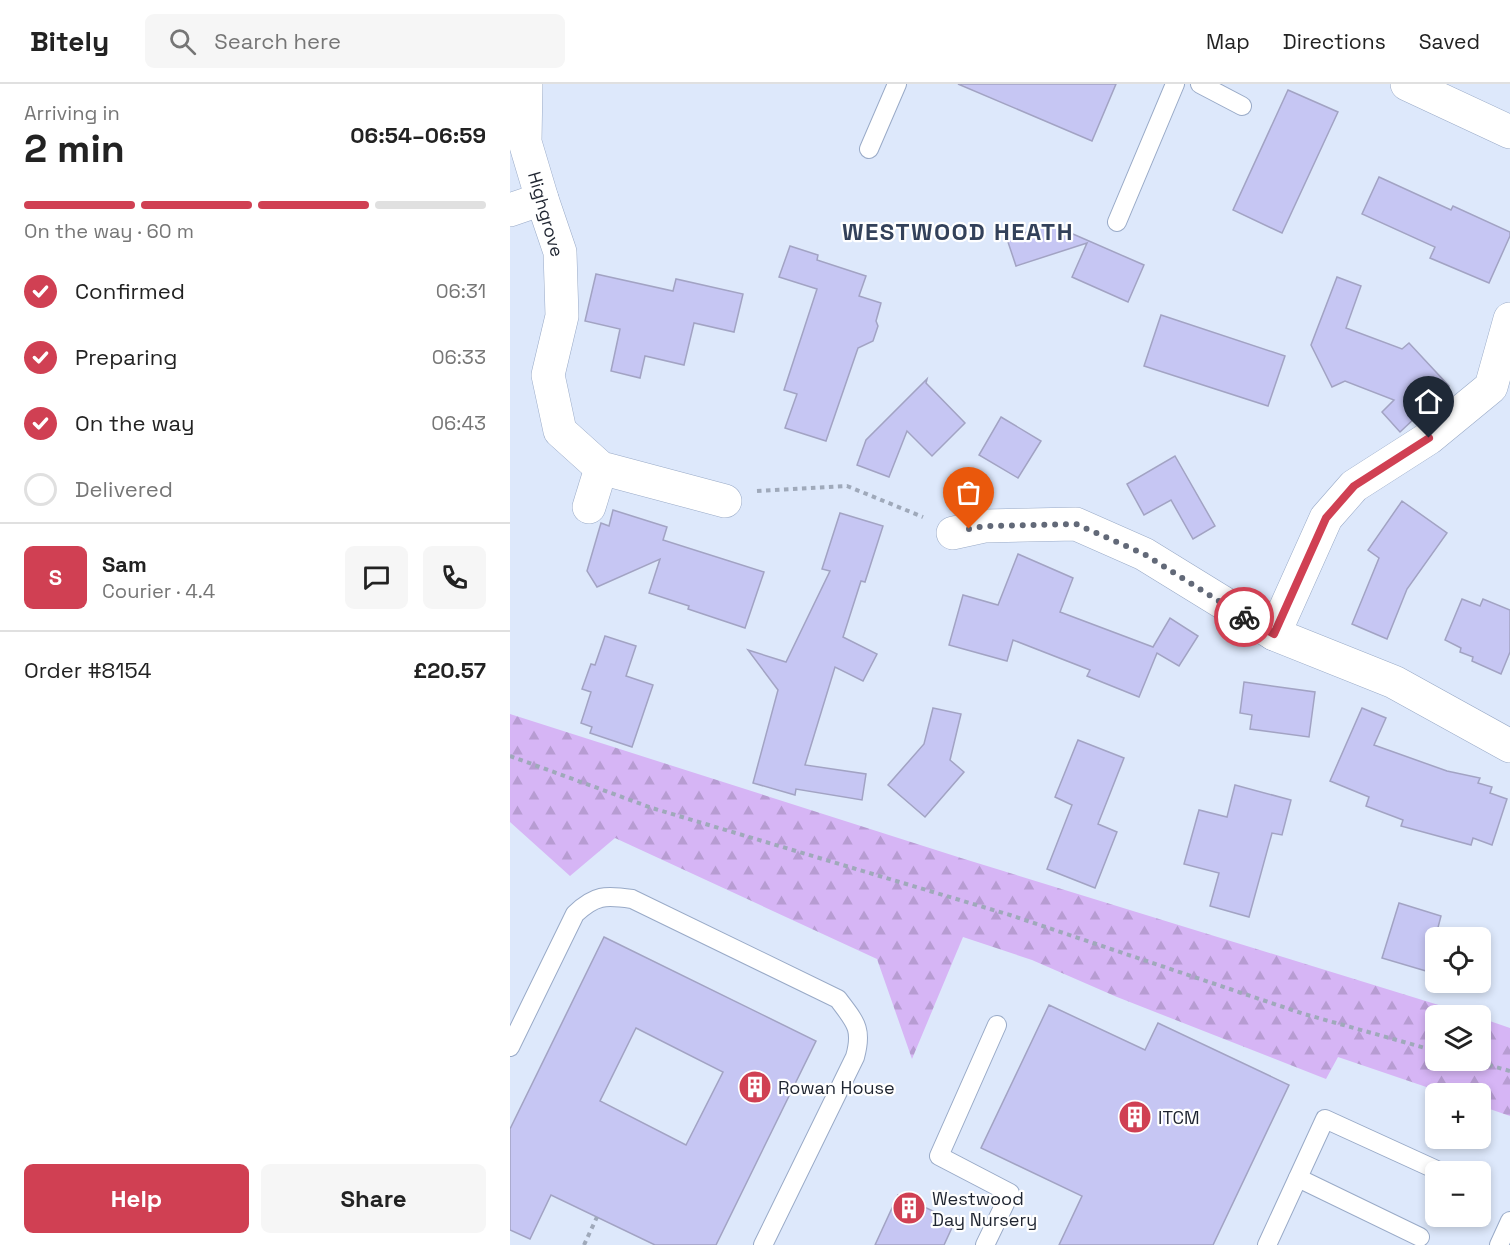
<!DOCTYPE html>
<meta charset="utf-8">
<style>
:root{--surface:#fff;--page:#f6f6f6;--text:#222;--muted:#767676;--line:#e0e0e0;--accent:#d04053}
body{margin:0;font-family:"Space Grotesk",sans-serif;background:var(--page);color:var(--text);height:100vh;display:flex;flex-direction:column;font-size:22px;white-space:nowrap}
*{box-sizing:border-box;margin:0}
p{font-size:20px;color:var(--muted)}
.icon{flex:none;width:33px;height:33px;fill:none;stroke:currentColor;stroke-width:2;stroke-linecap:round;stroke-linejoin:round}
.map{position:relative;flex:1;overflow:hidden}
.sheet{display:flex;flex-direction:column;background:var(--surface);width:510px}
.sheet>*{flex:none}
.fabs{position:absolute;left:915px;top:843px;display:grid;gap:12px}
.fabs a{display:grid;place-items:center;width:66px;height:66px;border-radius:9px;background:var(--surface);box-shadow:0 3px 9px #0003;font-size:30px}
.pin{position:absolute;display:grid;place-items:center;width:51px;height:51px;color:#fff;margin:-62px -26px;border-radius:50% 50% 50% 0;rotate:-45deg;box-shadow:0 0 6px #0007}
.pin .icon{rotate:45deg}
.courier{position:absolute;display:grid;place-items:center;width:60px;height:60px;margin:-30px;border:4px solid #d04053;border-radius:50%;background:#fff;color:#222;box-shadow:0 2px 8px #0007}
.overview em{font-style:normal;font-weight:600}
.overview div{display:flex;flex-direction:column-reverse}
.overview{display:flex;align-items:center;justify-content:space-between;height:102px;padding:0 24px}
h1{font-size:39px;font-weight:600;line-height:45px}
.bar{display:grid;grid-template-columns:repeat(4,1fr);gap:9px 6px;align-content:center;height:72px;padding:0 24px}
.bar i{height:8px;border-radius:4px;background:var(--line)}
.bar .on{background:var(--accent)}
.bar p{grid-column:span 4}
.line{display:flex;align-items:center;gap:15px;padding:0 24px;border-top:2px solid var(--line)}
.line div{flex:1}
.round{display:grid;place-items:center;flex:none;width:63px;height:63px;border-radius:9px;background:var(--page)}
ol{padding:0 24px;list-style:none}
li{display:flex;align-items:center;gap:18px;height:66px}
li p{margin-inline-start:auto}
li .icon{padding:6px;border-radius:50%;background:var(--accent);color:#fff;stroke-width:4}
li:last-child{color:var(--muted)}
li i{width:33px;height:33px;border:3px solid var(--line);border-radius:50%}
.primary-button{display:flex;gap:12px;margin-top:auto;padding:12px 24px}
.primary-button a{flex:1;height:69px;border-radius:9px;background:var(--accent);color:#fff;font-size:24px;font-weight:600;line-height:69px;text-align:center}
.primary-button a+a{background:var(--page);color:var(--text)}
header{display:flex;align-items:center;gap:36px;box-sizing:border-box;height:84px;padding:0 30px;background:var(--surface);border-bottom:2px solid var(--line)}
header strong{font-size:28px}
nav{display:flex;gap:33px;margin-inline-start:auto;font-size:21px}
.search{width:420px;height:54px;background:var(--page);display:flex;align-items:center;gap:15px;box-sizing:border-box;padding:0 21px;border-radius:9px;color:var(--muted);font-size:22px}
main{display:flex;flex:1;min-height:0}
.map>svg:first-child{display:block}
.forest{fill:url(#forest-firs)}
.building{fill:#c6c6f3;stroke:#a2a3c3;stroke-width:1.5;fill-rule:evenodd}
.lines{fill:none;stroke-linecap:round;stroke-linejoin:round}
.lane-casing{stroke:#99aac7;stroke-width:20}
.street-casing{stroke:#99aac7;stroke-width:34}
.secondary-casing{stroke:#99aac7;stroke-width:34}
.path{stroke:#9fa9ba;stroke-width:4;stroke-dasharray:4.5 4.5;stroke-linecap:butt}
.lane{stroke:#fff;stroke-width:18}
.street{stroke:#fff;stroke-width:33}
.secondary{stroke:#fff;stroke-width:33}
.done{stroke:#626978;stroke-width:6;stroke-dasharray:0 10.8}
.route{stroke:#d04053;stroke-width:8}
.labels{text-anchor:middle;dominant-baseline:central;stroke-width:4.5;stroke-linejoin:round;paint-order:stroke}
.street-label{font-size:18px;fill:#1f2531;stroke:#fff}
.poi-label{font-size:18px;fill:#1f2531;stroke:#fff;text-anchor:start}
.district-label{font-size:24px;font-weight:bold;letter-spacing:1.5px;fill:#33415a;stroke:#fff}
</style>
<header>
<strong>Bitely</strong>
<div class="search"><svg class="icon" aria-label="search" viewBox="0 0 24 24"><circle cx="10" cy="10" r="6"/><path d="M15 15l6 6"/></svg>Search here</div>
<nav><a>Map</a><a>Directions</a><a>Saved</a></nav>
</header>
<main>
<section class="sheet">
<div class="overview"><div><h1>2 min</h1><p>Arriving in</p></div><em>06:54–06:59</em></div>
<div class="bar"><i class="on"></i><i class="on"></i><i class="on"></i><i></i><p>On the way · 60 m</p></div>
<ol>
<li><svg class="icon" aria-label="check" viewBox="0 0 24 24"><path d="M5 12l5 5 9-10"/></svg>Confirmed<p>06:31</p></li>
<li><svg class="icon" aria-label="check" viewBox="0 0 24 24"><path d="M5 12l5 5 9-10"/></svg>Preparing<p>06:33</p></li>
<li><svg class="icon" aria-label="check" viewBox="0 0 24 24"><path d="M5 12l5 5 9-10"/></svg>On the way<p>06:43</p></li>
<li><i></i>Delivered</li>
</ol>
<div class="line" style="height:108px"><b class="round" style="background:var(--accent);color:#fff">S</b><div><b>Sam</b><p>Courier · 4.4</p></div><a class="round"><svg class="icon" aria-label="chat" viewBox="0 0 24 24"><path d="M4 5h16v11H9l-5 4z"/></svg></a><a class="round"><svg class="icon" aria-label="phone" viewBox="0 0 24 24"><path d="M5 4h4l2 5-3 2q2 4 5 5l2-3 5 2v4C11 20 4 13 5 4z"/></svg></a></div>
<div class="line" style="height:78px"><div>Order #8154</div><b>£20.57</b></div>
<div class="primary-button"><a>Help</a><a>Share</a></div>
</section>
<div class="map">
<svg width="1000" height="1161" viewBox="0 0 1000 1161">
<defs>
<pattern id="forest-firs" width="22" height="20" patternUnits="userSpaceOnUse" patternTransform="scale(1.5)"><rect width="22" height="20" fill="#d6b5f5"/><path d="M5 1l3.5 6h-7zM16 11l3.5 6h-7z" fill="#b79cd2"/></pattern>
</defs>
<rect width="100%" height="100%" fill="#dde8fb"/>
<polygon class="forest" points="0,630 451,774 961,931 926,932 926,976 970,976 971,934 1000,944 1000,1032 971,1022 970,1010 934,1009 828,973 816,995 607,913 522,876 453,853 402,975 367,875 105,754 60,792 0,738"/>
<g class="building">
<polygon points="448,0 606,0 582,57"/>
<polygon points="778,6 828,28 772,149 723,126"/>
<polygon points="869,93 941,126 943,122 1000,148 1000,152 979,199 920,174 925,163 852,130"/>
<polygon points="540,140 634,181 618,218 562,193 577,159 506,182 497,155"/>
<polygon points="280,162 308,171 307,176 356,192 349,212 371,219 366,237 368,242 363,257 348,264 316,357 275,344 287,310 274,306 307,205 269,193"/>
<polygon points="86,190 163,207 166,195 233,210 224,248 184,239 174,281 135,272 130,294 101,287 110,245 75,237"/>
<polygon points="827,193 851,202 836,244 892,265 899,259 939,302 890,348 872,328 884,316 835,297 822,303 801,261"/>
<polygon points="651,231 775,272 758,322 634,282"/>
<polygon points="417,295 416,299 455,339 422,372 397,347 379,393 347,381 356,356"/>
<polygon points="491,333 531,357 508,394 469,371"/>
<polygon points="665,372 705,442 683,455 661,416 634,431 617,400"/>
<polygon points="892,417 937,449 897,505 877,555 842,540 869,474 858,466"/>
<polygon points="103,426 157,443 153,456 254,488 235,544 178,525 179,522 139,509 150,475 87,503 77,487 91,439 99,442"/>
<polygon points="330,429 373,442 355,498 351,497 333,553 367,570 353,597 325,583 295,681 356,690 352,716 286,705 285,711 243,699 268,606 238,566 276,578 320,487 312,485"/>
<polygon points="508,470 563,494 550,528 643,563 660,534 688,552 669,582 647,569 629,613 577,592 580,586 503,556 497,577 439,561 453,511 488,521"/>
<polygon points="952,515 970,522 973,515 1000,526 1000,568 991,590 962,577 963,573 950,568 951,564 935,556"/>
<polygon points="95,552 126,562 116,592 143,601 122,663 80,649 82,643 71,639 81,608 72,605 81,580 85,581"/>
<polygon points="734,598 805,608 799,653 740,645 742,631 730,629"/>
<polygon points="423,624 451,630 440,676 454,688 415,733 378,701 414,660"/>
<polygon points="852,624 876,634 864,661 937,687 970,694 968,699 982,703 980,709 997,715 982,761 963,754 961,761 891,742 893,736 856,722 859,713 820,697"/>
<polygon points="568,656 614,674 588,740 607,748 585,804 537,785 562,721 545,713"/>
<polygon points="725,701 781,716 772,751 762,749 739,833 700,822 709,789 674,780 689,726 717,733"/>
<polygon points="889,819 931,832 926,851 926,890 872,874"/>
<path d="M94,853L306,957L206,1161H145L41,1111L20,1155L0,1146V1045ZM126,944L213,988L176,1061L90,1017Z"/>
<polygon points="539,921 635,966 648,939 779,1001 703,1161 549,1161 572,1112 471,1064"/>
<polygon points="388,1111 445,1137 434,1161 365,1161"/>
</g>
<g class="lines">
<g class="lane-casing">
<g id="lane">
<polyline points="690,0 732,22"/>
<polyline points="359,65 387,0"/>
<polyline points="607,138 665,0"/>
<path d="M0,963L65,830C85,811 95,811 122,815L328,915C345,938 353,944 345,973L253,1161"/>
<polyline points="788,1094 910,1153"/>
<polyline points="475,1161 500,1109 429,1072 487,941"/>
<polyline points="757,1161 815,1035 931,1088"/>
<polyline points="989,1161 1000,1137"/>
</g>
</g>
<g class="street-casing">
<g id="street">
<polyline points="16,0 15,58 32,115 50,168 52,232 38,291 50,347 91,384 215,417"/>
<polyline points="0,126 32,115"/>
<polyline points="79,423 91,384"/>
<polyline points="443,449 475,442 566,440 634,470 764,550 884,598 1000,662"/>
<polyline points="764,550 816,434 844,402 919,354 981,303 1000,235"/>
</g>
</g>
<g class="secondary-casing">
<polyline id="secondary" points="897,0 1000,48"/>
</g>
<g class="path">
<polyline points="247,407 337,402 413,433"/>
<polyline points="0,672 142,724 500,831 794,930 926,967"/>
<polyline points="961,976 1000,987"/>
<polyline points="74,1161 87,1133"/>
</g>
<use href="#lane" class="lane"/>
<use href="#street" class="street"/>
<use href="#secondary" class="secondary"/>
</g>
<g class="lines">
<polyline class="done" points="459,445 476,442 566,440 634,470 734,533"/>
<polyline class="route" points="734,533 764,550 816,434 844,402 919,354"/>
</g>
<defs>
<g id="building-disc" transform="scale(1.725)"><circle r="9.5" fill="#d04053" stroke="#fff"/><path d="M-4-6H4V6H1V3H-1V6H-4ZM-2.5-4.3h1.7v1.8h-1.7ZM.8-4.3h1.7v1.8H.8ZM-2.5-1h1.7V.8h-1.7ZM.8-1h1.7V.8H.8Z" fill="#fff"/></g>
</defs>
<g fill-rule="evenodd">
<use href="#building-disc" x="245" y="1003"/>
<use href="#building-disc" x="625" y="1033"/>
<use href="#building-disc" x="399" y="1124"/>
</g>
<g class="labels">
<g class="street-label">
<text transform="translate(36 130) rotate(74)">Highgrove</text>
</g>
<g class="poi-label">
<text x="268" y="1003">Rowan House</text>
<text x="648" y="1033">ITCM</text>
<text x="422" y="1114">Westwood<tspan x="422" dy="21">Day Nursery</tspan></text>
</g>
<g class="district-label">
<text x="448" y="147">WESTWOOD HEATH</text>
</g>
</g>
</svg>
<div class="fabs">
<a><svg class="icon" aria-label="locate" viewBox="0 0 24 24"><circle cx="12" cy="12" r="6"/><path d="M12 2v4M12 18v4M2 12h4M18 12h4"/></svg></a>
<a><svg class="icon" aria-label="layers" viewBox="0 0 24 24"><path d="M12 4l9 5-9 5-9-5zM3 14l9 5 9-5"/></svg></a>
<a>+</a>
<a>−</a>
</div>
<div class="pin" style="left:459px;top:445px;background:#ea580c"><svg class="icon" aria-label="bag" viewBox="0 0 24 24"><path d="M5 8h14l-1 12H6zM9 8a3 3 0 0 1 6 0"/></svg></div>
<div class="pin" style="left:919px;top:354px;background:#1f2937"><svg class="icon" aria-label="home" viewBox="0 0 24 24"><path d="M3 11l9-7 9 7M6 9v11h12V9"/></svg></div>
<div class="courier" style="left:734px;top:533px"><svg class="icon" aria-label="bike" viewBox="0 0 24 24"><circle cx="6" cy="16" r="4"/><circle cx="18" cy="16" r="4"/><path d="M6 16l4-8h5l3 8M10 8l3 8H6M13 5h3"/></svg></div>
</div>
</main>
